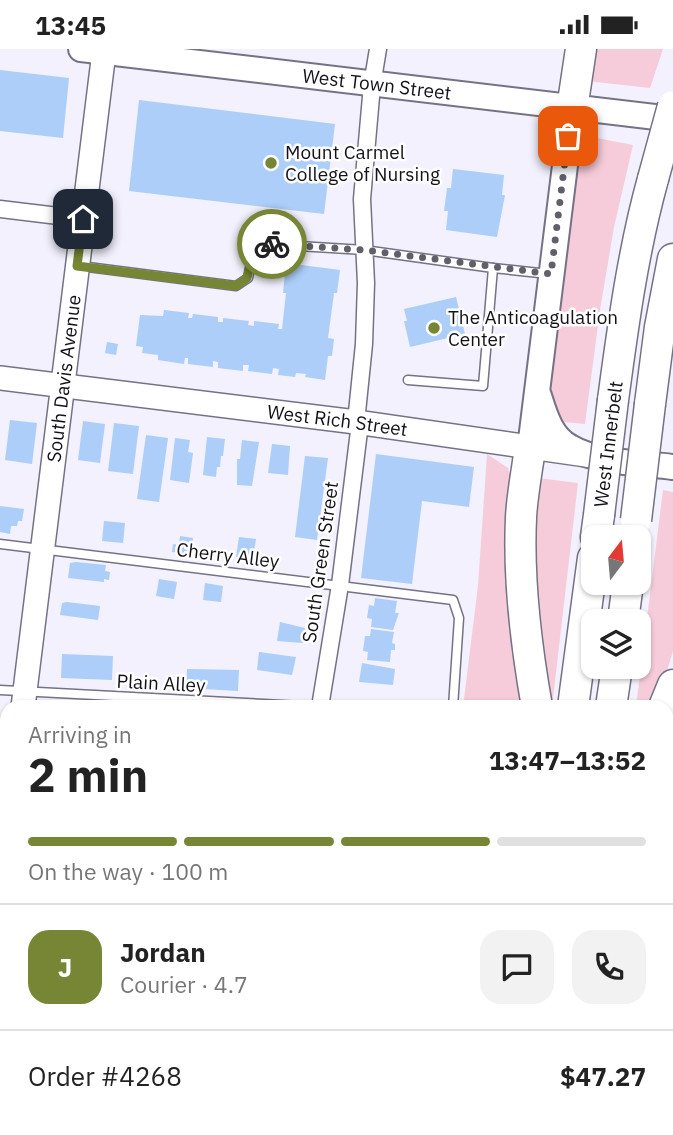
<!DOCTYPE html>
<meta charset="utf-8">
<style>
:root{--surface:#fff;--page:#f2f2f2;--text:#222;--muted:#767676;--line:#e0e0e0;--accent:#778635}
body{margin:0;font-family:"IBM Plex Sans",sans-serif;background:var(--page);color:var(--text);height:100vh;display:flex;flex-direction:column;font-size:26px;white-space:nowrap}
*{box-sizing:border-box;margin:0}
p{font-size:23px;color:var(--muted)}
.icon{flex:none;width:38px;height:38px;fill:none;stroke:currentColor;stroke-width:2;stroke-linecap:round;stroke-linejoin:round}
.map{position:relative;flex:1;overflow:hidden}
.drawer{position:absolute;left:0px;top:651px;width:674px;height:436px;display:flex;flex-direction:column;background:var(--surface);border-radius:21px 21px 0 0;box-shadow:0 2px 5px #0004}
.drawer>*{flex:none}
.needle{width:46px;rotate:16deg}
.controls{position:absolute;left:581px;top:476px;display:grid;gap:14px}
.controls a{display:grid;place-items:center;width:70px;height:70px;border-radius:14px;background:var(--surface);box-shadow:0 2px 5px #0004;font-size:35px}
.pin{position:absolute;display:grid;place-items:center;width:60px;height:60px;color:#fff;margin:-30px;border-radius:14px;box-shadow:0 4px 10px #0006}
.courier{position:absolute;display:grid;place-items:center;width:70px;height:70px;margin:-35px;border:5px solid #778635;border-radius:50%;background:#fff;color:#222;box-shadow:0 2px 9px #0007}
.summary em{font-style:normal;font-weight:800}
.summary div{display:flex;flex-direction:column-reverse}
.summary{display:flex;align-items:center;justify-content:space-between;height:119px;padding:0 28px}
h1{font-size:46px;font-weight:800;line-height:52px}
.bar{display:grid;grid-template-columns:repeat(4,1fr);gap:10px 7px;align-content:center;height:84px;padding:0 28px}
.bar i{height:9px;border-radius:5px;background:var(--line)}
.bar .active{background:var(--accent)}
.bar p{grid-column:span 4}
.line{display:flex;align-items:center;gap:18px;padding:0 28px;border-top:2px solid var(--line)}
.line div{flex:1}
.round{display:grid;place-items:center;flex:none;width:74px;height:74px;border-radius:21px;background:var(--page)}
.status{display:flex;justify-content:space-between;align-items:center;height:49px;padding:0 35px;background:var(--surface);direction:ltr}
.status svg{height:19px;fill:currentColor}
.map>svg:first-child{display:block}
.green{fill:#f7ccda}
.building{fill:#accef9}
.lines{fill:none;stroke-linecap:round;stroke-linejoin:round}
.lane-casing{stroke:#747284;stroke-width:11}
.street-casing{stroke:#747284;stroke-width:19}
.secondary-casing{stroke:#747284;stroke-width:26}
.primary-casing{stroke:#747284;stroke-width:28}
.highway-casing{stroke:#747284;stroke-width:33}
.lane{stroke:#fff;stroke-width:8}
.street{stroke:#fff;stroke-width:16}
.secondary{stroke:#fff;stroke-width:23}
.primary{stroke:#fff;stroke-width:24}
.highway{stroke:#fff;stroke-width:30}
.highway-bridge-casing{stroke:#747284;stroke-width:33;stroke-linecap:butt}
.highway-bridge{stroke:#fff;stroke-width:30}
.done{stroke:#616069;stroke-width:7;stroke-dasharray:0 12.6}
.route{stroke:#778635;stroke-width:9}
.poi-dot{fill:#778635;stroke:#fff;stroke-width:2.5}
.labels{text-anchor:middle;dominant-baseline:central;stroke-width:5;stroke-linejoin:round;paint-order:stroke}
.street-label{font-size:19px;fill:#131219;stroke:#fff}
.poi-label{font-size:19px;fill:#131219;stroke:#fff;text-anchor:start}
</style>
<div class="status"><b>13:45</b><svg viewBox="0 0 49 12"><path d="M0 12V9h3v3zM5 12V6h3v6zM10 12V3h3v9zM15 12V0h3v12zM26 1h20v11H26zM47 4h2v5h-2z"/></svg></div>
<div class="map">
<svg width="673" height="1086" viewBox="0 0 673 1086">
<rect width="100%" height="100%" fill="#f2f1fd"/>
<g class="green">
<polygon points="591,0 663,0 650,39 587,32"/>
<polygon points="597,89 633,96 614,178 600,261 585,375 564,373 548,354 575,114 581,98 587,99"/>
<polygon points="487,405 508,419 514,439 512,564 522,658 463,658 478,537"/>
<polygon points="530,428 578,434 552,658 544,658 532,565"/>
<polygon points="663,441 673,443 673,602 656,658 636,658"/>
<polygon points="673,679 673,808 667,807 667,693"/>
<polygon points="673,959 673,1086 661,1086 661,1080 667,1080 667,1024"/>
</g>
<g class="building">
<polygon points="0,21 69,29 63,89 0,82"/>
<polygon points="139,51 335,75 324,165 129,142"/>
<polygon points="453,120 504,126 502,146 505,146 497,188 446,181 448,162 444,162 447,139 451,139"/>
<polygon points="286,214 340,221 337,244 334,244 328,289 334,290 332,307 328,307 325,331 305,328 306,325 296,324 295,328 278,326 279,320 273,319 272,325 248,322 249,316 243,316 243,322 218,319 218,313 213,312 213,318 188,315 188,309 185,309 184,315 158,311 158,306 142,304 143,298 136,297 140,266 163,267 164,261 189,264 188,269 192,269 193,265 218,268 218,273 223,273 223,269 249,272 248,276 254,277 254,272 279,275 278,280 282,280 286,244 283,244"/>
<polygon points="456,248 465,285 410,298 404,272 407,272 404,260"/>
<polygon points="107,293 118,295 116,306 105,304"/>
<polygon points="10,371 37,374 32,415 5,411"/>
<polygon points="83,372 105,375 100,414 78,411"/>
<polygon points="114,374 139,377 133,425 108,422"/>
<polygon points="146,386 168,389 159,453 137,450"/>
<polygon points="207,388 225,390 223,407 221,407 220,418 217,418 216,428 203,426"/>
<polygon points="175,389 190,391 188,403 193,404 189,434 170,431"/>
<polygon points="242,391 259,393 252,437 237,436 237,410 240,410"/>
<polygon points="272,395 290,397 288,426 268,424"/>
<polygon points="376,405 474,418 469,458 422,452 412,535 361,529"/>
<polygon points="305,407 328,409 317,491 295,488"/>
<polygon points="0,457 24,460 22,472 18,472 17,477 11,477 10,485 0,483"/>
<polygon points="104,472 125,474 123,494 102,492"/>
<polygon points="180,487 193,489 191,505 172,503 173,495 179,496"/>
<polygon points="239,488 256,490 253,510 236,508"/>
<polygon points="76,513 106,516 105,522 110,523 109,531 104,530 104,533 68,529 70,514"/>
<polygon points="159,530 177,533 174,550 156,547"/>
<polygon points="205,534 223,537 221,553 203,551"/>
<polygon points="375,549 397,552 395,564 399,564 393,581 371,578 372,570 367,569 369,556 374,557"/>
<polygon points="67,553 100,557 98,571 60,566 62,554"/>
<polygon points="280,573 305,579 303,594 277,592"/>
<polygon points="371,580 394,583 392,594 395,595 395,601 391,601 390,613 367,611 368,603 363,602 365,587 370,587"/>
<polygon points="259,603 296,608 292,626 257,621"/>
<polygon points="62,605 113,607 112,631 61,629"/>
<polygon points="362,614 395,620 393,636 359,633"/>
<polygon points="187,620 239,621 238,642 186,639"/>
<polygon points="44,652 80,656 80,658 43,658"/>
<polygon points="2,993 7,993 7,1025 0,1025"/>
</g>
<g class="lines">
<g class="lane-casing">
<g id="lane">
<polyline points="80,217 236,237 248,229 252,209 266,195 364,201 493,219 483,337 408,331"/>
<polyline points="493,219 549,225"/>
<polyline points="0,495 453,551 459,569 453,658"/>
<polyline points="0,641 320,658"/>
<polyline points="667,864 669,837"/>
<polyline points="0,929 7,929"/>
<polyline points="243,1086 243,1080"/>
<polyline points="647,1086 648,1080"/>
</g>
</g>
<g class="street-casing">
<g id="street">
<polyline points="0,160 83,170"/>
<polyline points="356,373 364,295 366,234 362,150 372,36 378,0"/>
<polyline points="320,658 340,536 360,374"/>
<polyline points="0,1054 7,1054"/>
</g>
</g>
<g class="secondary-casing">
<g id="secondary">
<path id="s1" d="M0,329L356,373L586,406"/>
<path id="s2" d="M23,658L104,3"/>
<polyline points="667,834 673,834"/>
<polyline points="0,854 7,794"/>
</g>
</g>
<g class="primary-casing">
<g id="primary">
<path id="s3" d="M81,0L673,70"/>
<path d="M539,347C545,366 551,388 570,398C596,414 643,414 673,418"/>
<polyline points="530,399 572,60"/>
</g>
</g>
<g class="highway-casing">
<g id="highway">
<polyline points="572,60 581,0"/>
<path d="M613,351C623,277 633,202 653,130"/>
<polyline points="650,355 660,278 673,210"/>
<path d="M530,399C527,422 522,446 521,469C518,532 526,596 537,658"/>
<polyline points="596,488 599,466"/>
<polyline points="623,572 628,534"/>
<polyline points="573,658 593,509"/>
<polyline points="611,658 617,618"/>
<polyline points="664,658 673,636"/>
<polyline points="521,1086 521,1080"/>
<polyline points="575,1086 575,1080"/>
</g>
</g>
<use href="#lane" class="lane"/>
<use href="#street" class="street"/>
<use href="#secondary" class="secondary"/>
<use href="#primary" class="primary"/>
<use href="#highway" class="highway"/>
<g class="highway-bridge-casing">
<g id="highway-bridge">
<polyline points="653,130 673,57"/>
<polyline points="599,466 613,351"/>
<polyline points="636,471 650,355"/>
</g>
</g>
<use href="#highway-bridge" class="highway-bridge"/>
</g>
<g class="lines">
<polyline class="done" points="272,195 364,201 551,225 568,87"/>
<polyline class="route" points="83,170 77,217 236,237 247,229 252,209 266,195 272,195"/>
</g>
<g class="poi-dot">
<circle cx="271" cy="114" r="7"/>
<circle cx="434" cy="279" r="7"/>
</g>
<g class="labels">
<g class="street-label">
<text stroke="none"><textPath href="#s3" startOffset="298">West Town Street</textPath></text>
<text stroke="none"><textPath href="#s2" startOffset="331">South Davis Avenue</textPath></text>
<text stroke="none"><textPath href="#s1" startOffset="340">West Rich Street</textPath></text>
<text transform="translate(608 395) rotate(-83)">West Innerbelt</text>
<text transform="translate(228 506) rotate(7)">Cherry Alley</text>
<text transform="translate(320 513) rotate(-82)">South Green Street</text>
<text transform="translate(161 634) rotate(3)">Plain Alley</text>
</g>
<g class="poi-label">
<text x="285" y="103">Mount Carmel<tspan x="285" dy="22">College of Nursing</tspan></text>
<text x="448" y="268">The Anticoagulation<tspan x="448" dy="22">Center</tspan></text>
</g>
</g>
</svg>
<div class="controls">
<a><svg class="needle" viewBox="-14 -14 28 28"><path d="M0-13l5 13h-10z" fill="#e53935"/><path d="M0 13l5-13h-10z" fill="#767676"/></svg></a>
<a><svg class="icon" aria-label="layers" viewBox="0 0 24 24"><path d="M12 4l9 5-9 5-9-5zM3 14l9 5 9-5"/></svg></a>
</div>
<div class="pin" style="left:568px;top:87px;background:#ea580c"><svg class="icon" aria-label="bag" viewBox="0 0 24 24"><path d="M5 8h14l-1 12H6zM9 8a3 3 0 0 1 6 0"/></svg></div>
<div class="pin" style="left:83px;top:170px;background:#1f2937"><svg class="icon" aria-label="home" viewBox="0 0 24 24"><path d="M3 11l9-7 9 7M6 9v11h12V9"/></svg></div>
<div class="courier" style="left:272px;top:195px"><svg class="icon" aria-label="bike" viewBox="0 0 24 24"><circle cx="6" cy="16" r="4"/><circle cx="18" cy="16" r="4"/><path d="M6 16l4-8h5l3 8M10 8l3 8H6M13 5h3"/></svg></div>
<section class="drawer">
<div class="summary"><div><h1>2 min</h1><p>Arriving in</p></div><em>13:47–13:52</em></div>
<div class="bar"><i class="active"></i><i class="active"></i><i class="active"></i><i></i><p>On the way · 100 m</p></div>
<div class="line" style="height:126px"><b class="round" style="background:var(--accent);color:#fff">J</b><div><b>Jordan</b><p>Courier · 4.7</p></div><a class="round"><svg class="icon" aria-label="chat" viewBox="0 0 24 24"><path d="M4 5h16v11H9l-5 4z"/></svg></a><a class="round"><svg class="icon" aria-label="phone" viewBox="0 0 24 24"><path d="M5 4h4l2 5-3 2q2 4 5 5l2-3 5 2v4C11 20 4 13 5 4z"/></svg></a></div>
<div class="line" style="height:91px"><div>Order #4268</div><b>$47.27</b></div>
</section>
</div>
